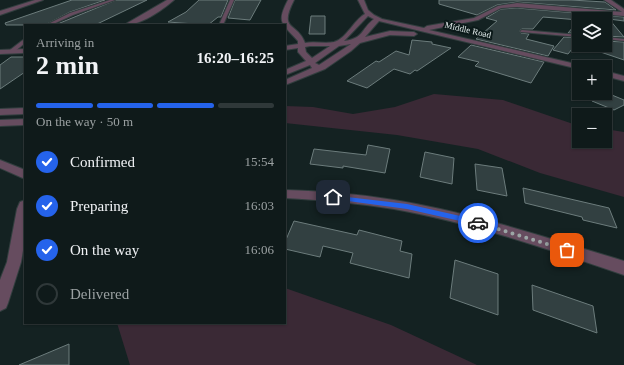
<!DOCTYPE html>
<meta charset="utf-8">
<style>
:root{--surface:#0f1a1a;--page:#1d2727;--text:#f1f3f6;--muted:#9ba1a2;--line:#2f3839;--accent:#2563eb}
body{margin:0;font-family:Georgia,serif;background:var(--page);color:var(--text);height:100vh;display:flex;flex-direction:column;font-size:15px;white-space:nowrap}
*{box-sizing:border-box;margin:0}
p{font-size:13px;color:var(--muted)}
.icon{flex:none;width:22px;height:22px;fill:none;stroke:currentColor;stroke-width:2;stroke-linecap:round;stroke-linejoin:round}
.map{position:relative;flex:1;overflow:hidden}
.panel{position:absolute;left:24px;top:24px;width:262px;height:300px;display:flex;flex-direction:column;background:var(--surface);border-radius:0px;box-shadow:0 1px 3px #0004,0 0 0 1px var(--line)}
.panel>*{flex:none}
.tools{position:absolute;left:572px;top:12px;display:grid;gap:8px}
.tools a{display:grid;place-items:center;width:40px;height:40px;border-radius:0px;background:var(--surface);box-shadow:0 1px 3px #0004,0 0 0 1px var(--line);font-size:20px}
.pin{position:absolute;display:grid;place-items:center;width:34px;height:34px;color:#fff;margin:-17px;border-radius:8px;box-shadow:0 2px 6px #0006}
.courier{position:absolute;display:grid;place-items:center;width:40px;height:40px;margin:-20px;border:3px solid #2563eb;border-radius:50%;background:#fff;color:#222;box-shadow:0 1px 5px #0007}
.overview em{font-style:normal;font-weight:600}
.overview div{display:flex;flex-direction:column-reverse}
.overview{display:flex;align-items:center;justify-content:space-between;height:68px;padding:0 12px}
h1{font-size:26px;font-weight:600;line-height:30px}
.bar{display:grid;grid-template-columns:repeat(4,1fr);gap:6px 4px;align-content:center;height:48px;padding:0 12px}
.bar i{height:5px;border-radius:3px;background:var(--line)}
.bar .on{background:var(--accent)}
.bar p{grid-column:span 4}
ol{padding:0 12px;list-style:none}
li{display:flex;align-items:center;gap:12px;height:44px}
li p{margin-inline-start:auto}
li .icon{padding:4px;border-radius:50%;background:var(--accent);color:#fff;stroke-width:4}
li:last-child{color:var(--muted)}
li i{width:22px;height:22px;border:2px solid var(--line);border-radius:50%}
.map>svg:first-child{display:block}
.green{fill:#3a2935}
.building{fill:#324041;stroke:#6c7c7c}
.lines{fill:none;stroke-linecap:round;stroke-linejoin:round}
.lane-casing{stroke:#313e3e;stroke-width:2}
.street-casing{stroke:#313e3e;stroke-width:2}
.lane{fill:#664c5f;fill-rule:evenodd}
.street{fill:#664c5f;fill-rule:evenodd}
.route{fill:#2563eb}
.done{stroke:#9ba5a5;stroke-width:4;stroke-dasharray:0 7.2}
.labels{text-anchor:middle;dominant-baseline:central;stroke-width:4;stroke-linejoin:round;paint-order:stroke}
.far-street-label{font-size:9px;fill:#e3ecec;stroke:#0b1919}
</style>
<div class="map">
<svg width="624" height="365" viewBox="0 0 624 365">
<rect width="100%" height="100%" fill="#142222"/>
<g class="green">
<polygon points="434,94 503,100 579,126 579,141 605,141 605,129 624,132 624,197 540,173 478,149 397,135 285,123 285,106 313,107 353,114 395,107"/>
<polygon points="285,288 391,325 477,365 130,365 117,323 285,323"/>
</g>
<g class="building">
<polygon points="72,0 105,0 70,12 45,25 6,25 5,23"/>
<polygon points="116,0 147,0 95,25 55,25"/>
<polygon points="199,0 228,0 221,17 218,17 208,25 168,22 186,12"/>
<polygon points="235,0 261,0 250,20 228,18"/>
<polygon points="439,0 571,0 605,2 616,10 517,2 497,5 477,15 439,4"/>
<polygon points="517,8 624,17 624,21 609,19 624,37 605,36 605,19 579,20 543,17 533,29 522,29 519,31 521,33 529,34 526,39 554,46 548,56 476,39 497,21 486,18 501,9"/>
<polygon points="311,16 325,16 325,34 309,34"/>
<polygon points="579,20 579,33 568,33"/>
<polygon points="564,37 579,38 579,45 576,44 568,54 553,50"/>
<polygon points="412,40 432,42 432,44 451,48 417,71 415,70 410,74 394,69 367,88 347,81 376,61 379,62 396,51 409,55"/>
<polygon points="605,41 624,42 624,60 580,45 605,45"/>
<polygon points="471,45 544,62 531,83 475,66 479,62 458,57"/>
<polygon points="11,57 25,57 25,72 0,89 0,65"/>
<polygon points="607,93 624,100 624,105 614,110 592,101"/>
<polygon points="368,145 390,149 385,173 343,166 343,168 310,164 314,149 366,155"/>
<polygon points="425,152 454,158 452,184 420,177"/>
<polygon points="475,164 502,168 507,196 477,190"/>
<polygon points="523,188 609,208 617,228 583,220 582,217 525,203"/>
<polygon points="294,221 357,235 359,230 402,241 400,251 412,254 409,278 350,263 353,253 323,246 320,257 285,249 285,242"/>
<polygon points="455,260 498,274 498,315 450,298"/>
<polygon points="532,285 593,306 597,333 533,310"/>
<polygon points="69,344 69,365 19,365"/>
</g>
<g class="lines">
<g class="lane-casing">
<g id="lane">
<polygon points="110,0 115,0 73,15 51,25 46,25 70,13"/>
<polygon points="230,0 234,0 223,25 219,25"/>
<polygon points="522,30 579,35 579,37 521,32 520,31"/>
<polygon points="605,37 624,39 624,41 605,39"/>
<polygon points="23,40 25,40 25,43 14,52 10,52 10,50"/>
</g>
</g>
<g class="street-casing">
<g id="street">
<polygon points="35,0 43,0 0,15 0,11"/>
<path d="M167,0H174C161,11 141,25 124,25Z"/>
<path d="M288,0H294C278,32 297,21 305,43C314,41 325,44 334,42C346,39 354,20 365,14L358,0H364L368,10L374,15L382,19L424,28L427,26L474,18L498,6L517,3L622,12L604,0H611L624,9V16L517,7L501,8L478,20L429,30L580,65L584,67H579V69L379,21L365,37L390,31L414,32L417,34L414,36L390,35L360,43L351,51L325,69L285,85V80L312,68L310,65L285,75V70L306,61L298,52V48L285,50V46L298,44V41C282,23 276,23 288,0ZM368,16L374,19C360,30 365,38 344,41ZM351,44L319,65L315,63L339,46ZM310,46H330L312,58L306,52L305,47Z"/>
<polygon points="25,49 25,53 0,54 0,50"/>
<polygon points="605,71 624,76 624,81 605,76"/>
<polygon points="25,108 25,114 0,115 0,109"/>
<polygon points="25,119 25,125 0,126 0,120"/>
<polygon points="0,160 25,170 25,179 0,168"/>
<path d="M285,190C322,191 358,194 394,200C473,213 548,238 624,261V275C548,249 472,223 394,209C358,203 321,200 285,198Z"/>
<polygon points="25,200 25,239 21,262 8,303 6,308 0,311 0,280 7,262 17,209 20,202"/>
</g>
</g>
<use href="#lane" class="lane"/>
<use href="#street" class="street"/>
</g>
<polygon class="route" points="330,195 407,204 478,220 481,223 478,225 407,209 333,199 329,197"/>
<g class="lines">
<polyline class="done" points="478,223 567,250"/>
</g>
<g class="labels">
<g class="far-street-label">
<text transform="translate(468 30) rotate(13)">Middle Road</text>
</g>
</g>
</svg>
<div class="tools">
<a><svg class="icon" aria-label="layers" viewBox="0 0 24 24"><path d="M12 4l9 5-9 5-9-5zM3 14l9 5 9-5"/></svg></a>
<a>+</a>
<a>−</a>
</div>
<div class="pin" style="left:567px;top:250px;background:#ea580c"><svg class="icon" aria-label="bag" viewBox="0 0 24 24"><path d="M5 8h14l-1 12H6zM9 8a3 3 0 0 1 6 0"/></svg></div>
<div class="pin" style="left:333px;top:197px;background:#1f2937"><svg class="icon" aria-label="home" viewBox="0 0 24 24"><path d="M3 11l9-7 9 7M6 9v11h12V9"/></svg></div>
<div class="courier" style="left:478px;top:223px"><svg class="icon" aria-label="car" viewBox="0 0 24 24"><path d="M5 17H2v-5l4-1 3-4h7l3 4 3 1v5h-3M9 17h6M6 11h13"/><circle cx="7" cy="17" r="2"/><circle cx="17" cy="17" r="2"/></svg></div>
<section class="panel">
<div class="overview"><div><h1>2 min</h1><p>Arriving in</p></div><em>16:20–16:25</em></div>
<div class="bar"><i class="on"></i><i class="on"></i><i class="on"></i><i></i><p>On the way · 50 m</p></div>
<ol>
<li><svg class="icon" aria-label="check" viewBox="0 0 24 24"><path d="M5 12l5 5 9-10"/></svg>Confirmed<p>15:54</p></li>
<li><svg class="icon" aria-label="check" viewBox="0 0 24 24"><path d="M5 12l5 5 9-10"/></svg>Preparing<p>16:03</p></li>
<li><svg class="icon" aria-label="check" viewBox="0 0 24 24"><path d="M5 12l5 5 9-10"/></svg>On the way<p>16:06</p></li>
<li><i></i>Delivered</li>
</ol>
</section>
</div>
